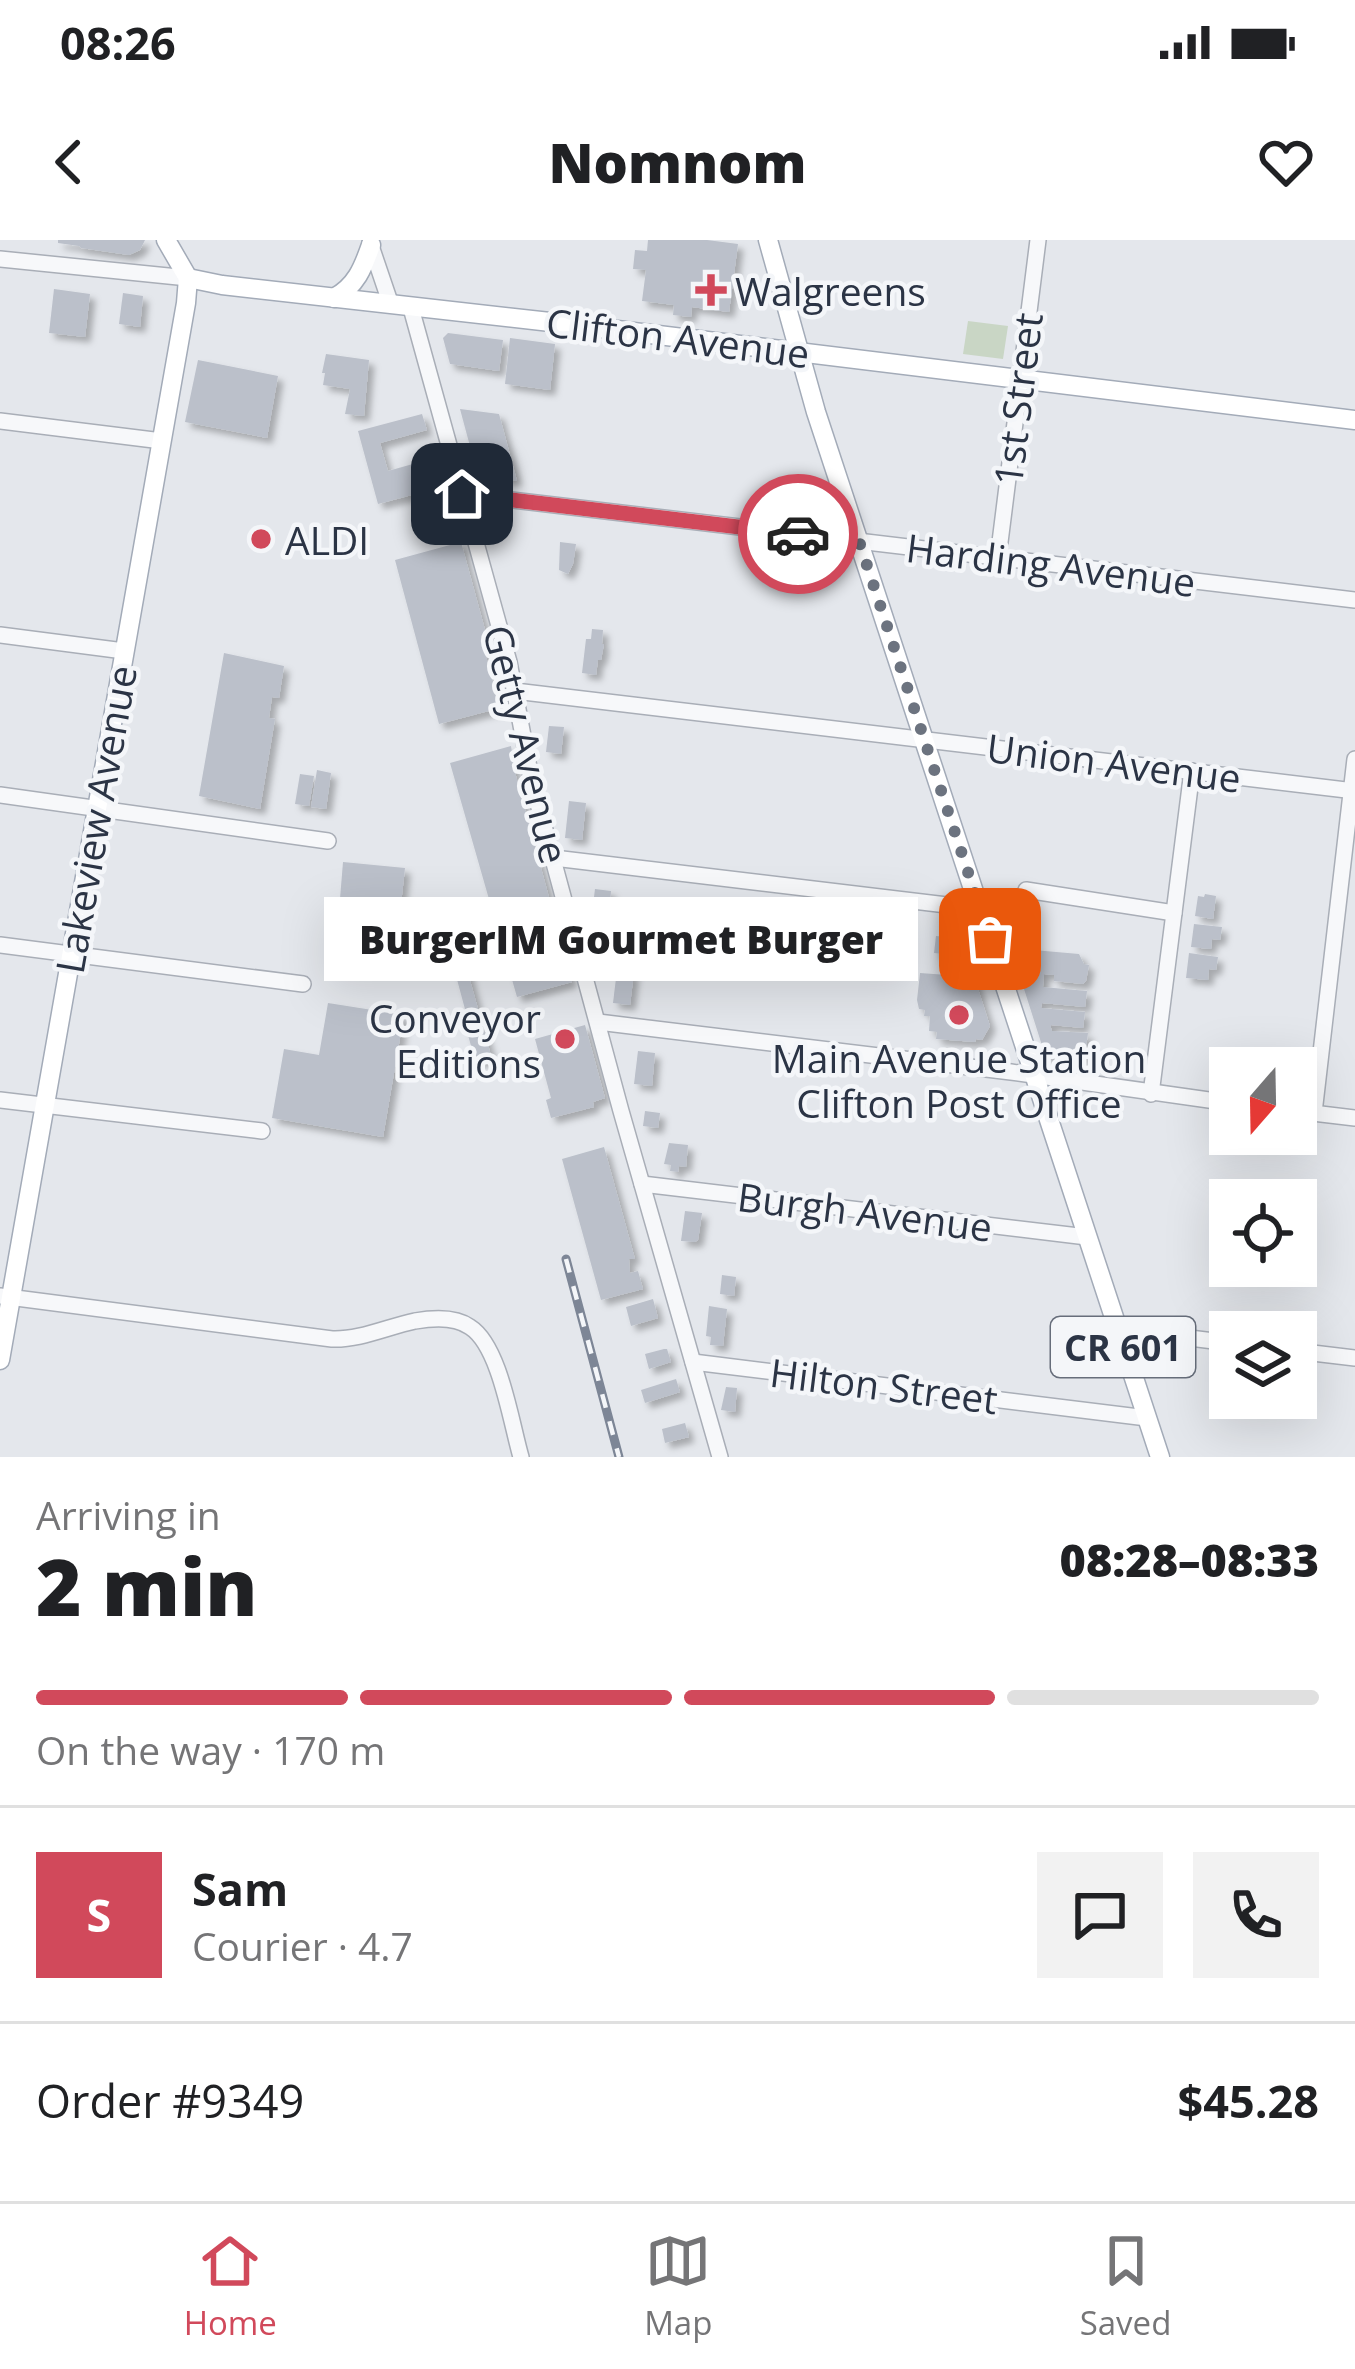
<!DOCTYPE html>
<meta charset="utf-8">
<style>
:root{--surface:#fff;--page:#f2f2f2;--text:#202124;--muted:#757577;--line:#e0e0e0;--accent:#d1495b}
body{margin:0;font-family:"Open Sans",sans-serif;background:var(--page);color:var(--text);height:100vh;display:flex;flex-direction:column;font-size:45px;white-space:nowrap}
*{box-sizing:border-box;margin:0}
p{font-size:39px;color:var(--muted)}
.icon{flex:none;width:66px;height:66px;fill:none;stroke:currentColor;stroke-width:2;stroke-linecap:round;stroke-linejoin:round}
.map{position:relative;height:1217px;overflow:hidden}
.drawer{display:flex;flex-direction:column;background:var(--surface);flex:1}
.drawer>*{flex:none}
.needle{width:78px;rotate:200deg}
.buttons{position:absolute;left:1209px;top:807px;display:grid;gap:24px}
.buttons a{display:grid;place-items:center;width:108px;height:108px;border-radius:0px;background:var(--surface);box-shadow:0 12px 48px #0002;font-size:60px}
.pin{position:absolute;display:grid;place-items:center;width:102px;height:102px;color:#fff;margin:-51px;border-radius:24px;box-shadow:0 6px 18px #0006}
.courier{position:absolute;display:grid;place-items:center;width:120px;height:120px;margin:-60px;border:9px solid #d1495b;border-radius:50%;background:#fff;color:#222;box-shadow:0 3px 15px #0007}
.bubble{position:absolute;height:84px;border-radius:0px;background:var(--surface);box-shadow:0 12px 48px #0002;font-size:39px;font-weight:800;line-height:84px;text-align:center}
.head em{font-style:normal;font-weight:800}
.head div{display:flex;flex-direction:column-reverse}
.head{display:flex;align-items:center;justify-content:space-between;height:204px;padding:0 36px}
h1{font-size:78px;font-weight:800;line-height:90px}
.bar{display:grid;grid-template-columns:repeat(4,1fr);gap:18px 12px;align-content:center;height:144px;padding:0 36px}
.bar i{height:15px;border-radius:9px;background:var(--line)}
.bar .selected{background:var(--accent)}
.bar p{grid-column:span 4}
.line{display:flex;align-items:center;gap:30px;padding:0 36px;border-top:3px solid var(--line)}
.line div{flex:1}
.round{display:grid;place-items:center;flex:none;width:126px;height:126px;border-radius:0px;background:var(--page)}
.status{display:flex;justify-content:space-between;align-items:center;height:84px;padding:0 60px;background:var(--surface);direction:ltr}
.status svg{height:33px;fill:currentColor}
header{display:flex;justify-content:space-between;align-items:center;height:156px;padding:0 36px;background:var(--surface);font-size:54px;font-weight:800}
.tabs{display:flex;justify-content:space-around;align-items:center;height:168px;border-top:3px solid var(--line);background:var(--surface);font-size:33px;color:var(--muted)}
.tabs a{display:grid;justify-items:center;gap:6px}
.tabs .selected{color:var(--accent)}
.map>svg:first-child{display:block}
.green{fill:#c9d6c5}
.building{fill:#bbc0ca;filter:url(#shadow)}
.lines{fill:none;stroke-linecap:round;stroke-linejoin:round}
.minor-casing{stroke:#a9aeb7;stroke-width:18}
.major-casing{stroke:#a3abb8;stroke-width:21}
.minor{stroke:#f7f8fa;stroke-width:15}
.major{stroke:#fff;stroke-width:18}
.rail-casing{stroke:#7d8696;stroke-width:9}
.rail{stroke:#f4f6f9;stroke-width:4.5;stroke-dasharray:14;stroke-linecap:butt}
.done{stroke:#6c737f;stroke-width:12;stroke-dasharray:0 21.6}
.route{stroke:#d1495b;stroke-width:15}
.poi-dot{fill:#d1495b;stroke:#f4f6f9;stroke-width:4.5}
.labels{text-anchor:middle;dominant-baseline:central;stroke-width:9;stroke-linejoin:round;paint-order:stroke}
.shield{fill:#f4f6f9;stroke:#676e7b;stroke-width:3}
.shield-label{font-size:36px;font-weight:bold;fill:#2b3445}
.poi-label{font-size:39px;fill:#2b3445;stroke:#f4f6f9;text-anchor:start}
.street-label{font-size:39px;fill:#2b3445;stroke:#f4f6f9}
</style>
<div class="status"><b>08:26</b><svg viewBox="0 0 49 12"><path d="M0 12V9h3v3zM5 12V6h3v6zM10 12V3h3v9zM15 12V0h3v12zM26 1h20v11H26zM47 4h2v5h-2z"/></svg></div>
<header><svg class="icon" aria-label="back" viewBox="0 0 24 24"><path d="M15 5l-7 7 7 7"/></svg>Nomnom<svg class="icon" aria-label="heart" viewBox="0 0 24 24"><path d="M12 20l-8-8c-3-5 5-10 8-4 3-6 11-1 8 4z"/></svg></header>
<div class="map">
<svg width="1355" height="1217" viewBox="0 0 1355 1217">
<defs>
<filter id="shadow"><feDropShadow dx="5.5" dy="5.5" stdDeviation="3" flood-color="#0004"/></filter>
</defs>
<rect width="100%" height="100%" fill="#e4e7ec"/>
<polygon class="green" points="968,81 1008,86 1003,119 963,114"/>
<g class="building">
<polygon points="58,0 145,0 140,10 129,15 81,8 79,6 58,3"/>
<polygon points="648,0 707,0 738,4 729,72 692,67 691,77 673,75 674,65 642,61 646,30 633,29 635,10 647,11"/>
<polygon points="54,49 90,54 85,97 49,93"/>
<polygon points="123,53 143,56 140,87 119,84"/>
<polygon points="448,93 503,100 499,131 450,124 443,98"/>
<polygon points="510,98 555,104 550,150 505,144"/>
<polygon points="326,114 369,120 364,176 345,174 350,149 323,145 325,133 322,133"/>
<polygon points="198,120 278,136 267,198 185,182"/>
<polygon points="460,169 499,174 517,241 478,236"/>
<polygon points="422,174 427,190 380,203 388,231 434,218 442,247 378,264 358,191"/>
<polygon points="461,302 487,397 481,398 500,468 439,484 395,320"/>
<polygon points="560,302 576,304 573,324 568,334 559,330"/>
<polygon points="592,389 603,390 602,404 604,404 601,420 598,420 596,435 582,433 586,399 591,399"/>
<polygon points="224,413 284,426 279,458 272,457 269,478 275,479 260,569 199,556"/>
<polygon points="549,486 564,487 561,514 546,512"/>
<polygon points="511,506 516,536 572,742 517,757 450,523"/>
<polygon points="317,530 331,533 326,569 311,567"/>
<polygon points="300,534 314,536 309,566 295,564"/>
<polygon points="569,561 586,563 582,600 565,598"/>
<polygon points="343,622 405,628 401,664 340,659"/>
<polygon points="595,649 611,651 608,684 591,682"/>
<polygon points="1205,654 1216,656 1213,679 1195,676 1198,656 1204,657"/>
<polygon points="449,665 492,819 476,823 465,785 469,784 448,706 445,707 434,669"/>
<polygon points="1194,684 1222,687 1220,700 1212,699 1211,709 1191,707"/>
<polygon points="593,691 617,694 616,706 611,706 609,720 596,718 598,704 592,703"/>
<polygon points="936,696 968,699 966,717 934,713"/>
<polygon points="1011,708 1079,714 1084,724 1089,725 1086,741 1083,744 1054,741 1054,735 1044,734 1043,747 1087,751 1085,767 1042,763 1041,768 1085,772 1083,788 1051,785 1051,788 1052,791 1088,793 1084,822 1046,818"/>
<polygon points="1189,713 1218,717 1216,730 1209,729 1208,740 1186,738"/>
<polygon points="953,728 972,730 990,786 982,800 976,799 975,802 936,799 937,792 929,791 930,776 924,776 925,770 919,769 917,760 920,733 947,735 948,731 952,731"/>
<polygon points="617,730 634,732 630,765 613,763"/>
<polygon points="328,763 404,775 383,897 272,878 284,809 319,815"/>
<polygon points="585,785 605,858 593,862 594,867 551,878 546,860 551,858 535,799"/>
<polygon points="638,811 655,813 652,846 634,844"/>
<polygon points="645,871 660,873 658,888 643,886"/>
<polygon points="669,903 688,905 686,927 679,926 678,932 670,931 671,925 664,924"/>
<polygon points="604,907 635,1019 629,1019 630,1033 638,1031 643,1049 601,1060 562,919"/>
<polygon points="685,971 702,973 698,1000 695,1002 681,1001"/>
<polygon points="722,1035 736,1037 734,1056 720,1054"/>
<polygon points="653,1059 658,1078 631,1086 626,1067"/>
<polygon points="709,1066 727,1069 723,1106 710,1105 711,1097 706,1096"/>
<polygon points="664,1109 667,1109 671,1122 649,1129 645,1114"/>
<polygon points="676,1139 680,1152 645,1163 641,1150"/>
<polygon points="726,1147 737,1148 735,1172 721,1170"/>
<polygon points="685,1183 689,1197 665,1203 662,1189"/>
</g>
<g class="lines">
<g class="minor-casing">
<g id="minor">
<polyline points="370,3 391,65"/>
<polyline points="0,19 188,38"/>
<polyline points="411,68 509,422 531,538 621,871 720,1217"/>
<polyline points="0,181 162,201"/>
<polyline points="462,254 1355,360"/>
<polyline points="998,318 1038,0"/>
<polyline points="0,395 124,411"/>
<polyline points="515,451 1355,551"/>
<polyline points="0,555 328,601"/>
<polyline points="554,618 980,669"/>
<polyline points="1026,650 1174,673"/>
<polyline points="0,705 303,744"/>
<polyline points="598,782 1011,832 1230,863"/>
<polyline points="1151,854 1192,531"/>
<polyline points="0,860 262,891"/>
<polyline points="1296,871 1355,878"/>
<polyline points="1314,873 1355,519"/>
<polyline points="642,944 1087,997"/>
<path d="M0,1056L332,1099C360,1100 387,1087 415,1081C432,1078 455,1076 470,1087C500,1106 511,1183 521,1217"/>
<polyline points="1117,1089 1230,1103"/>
<polyline points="1296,1111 1355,1118"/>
<polyline points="693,1122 1147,1178"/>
</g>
</g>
<g class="major-casing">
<g id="major">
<polyline points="166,0 188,38"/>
<polyline points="768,0 816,172 1160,1217"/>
<polyline points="188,38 222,45 568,84 1355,180"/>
<path d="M334,58C356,46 363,28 371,5"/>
<polyline points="0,1120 186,63 188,38"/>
</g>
</g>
<use href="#minor" class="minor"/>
<use href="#major" class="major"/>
<g class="rail-casing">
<polyline id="rail" points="566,1019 619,1217"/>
</g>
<use href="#rail" class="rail"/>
</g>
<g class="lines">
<polyline class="done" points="798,294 859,301 990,699"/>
<polyline class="route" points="462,254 798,294"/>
</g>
<g class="poi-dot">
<path d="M705 32h12v12h12v12h-12v12h-12v-12h-12v-12h12z"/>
<circle cx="261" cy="299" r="12"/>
<circle cx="959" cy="775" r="12"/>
<circle cx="565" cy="799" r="12"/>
</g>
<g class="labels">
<rect class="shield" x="1051" y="1077" width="144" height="60" rx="9"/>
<g class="shield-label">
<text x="1123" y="1107">CR 601</text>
</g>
<g class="poi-label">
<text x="735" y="50">Walgreens</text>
<text x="285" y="299">ALDI</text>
<text x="541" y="777" text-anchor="end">Conveyor<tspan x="541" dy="45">Editions</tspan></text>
<text x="959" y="817" text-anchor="middle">Main Avenue Station<tspan x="959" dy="45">Clifton Post Office</tspan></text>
</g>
<g class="street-label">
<text transform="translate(678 97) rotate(7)">Clifton Avenue</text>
<text transform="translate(1017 159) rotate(-83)">1st Street</text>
<text transform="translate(1051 324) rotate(7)">Harding Avenue</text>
<text transform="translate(527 504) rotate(76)">Getty Avenue</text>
<text transform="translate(1114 522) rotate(7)">Union Avenue</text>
<text transform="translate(95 579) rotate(-80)">Lakeview Avenue</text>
<text transform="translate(865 971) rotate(7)">Burgh Avenue</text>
<text transform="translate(884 1145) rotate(7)">Hilton Street</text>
</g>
</g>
</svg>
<div class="buttons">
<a><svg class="needle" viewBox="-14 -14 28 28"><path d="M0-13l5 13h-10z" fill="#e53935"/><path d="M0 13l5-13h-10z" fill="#757577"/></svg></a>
<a><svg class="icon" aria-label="locate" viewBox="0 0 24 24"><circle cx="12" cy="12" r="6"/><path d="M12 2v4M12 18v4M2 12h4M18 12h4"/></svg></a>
<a><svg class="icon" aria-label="layers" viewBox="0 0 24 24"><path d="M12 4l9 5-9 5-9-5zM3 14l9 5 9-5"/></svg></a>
</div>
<div class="pin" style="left:990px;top:699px;background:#ea580c"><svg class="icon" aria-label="bag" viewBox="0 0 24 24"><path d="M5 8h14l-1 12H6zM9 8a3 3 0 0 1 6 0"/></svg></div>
<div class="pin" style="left:462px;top:254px;background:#1f2937"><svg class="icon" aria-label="home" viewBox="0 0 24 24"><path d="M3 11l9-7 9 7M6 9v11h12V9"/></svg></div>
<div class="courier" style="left:798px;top:294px"><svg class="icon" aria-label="car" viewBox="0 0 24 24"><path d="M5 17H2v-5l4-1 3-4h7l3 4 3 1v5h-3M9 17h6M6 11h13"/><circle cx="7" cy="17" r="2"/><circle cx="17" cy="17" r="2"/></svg></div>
<div class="bubble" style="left:324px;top:657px;width:594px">BurgerIM Gourmet Burger</div>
</div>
<section class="drawer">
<div class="head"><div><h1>2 min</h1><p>Arriving in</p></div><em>08:28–08:33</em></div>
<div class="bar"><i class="selected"></i><i class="selected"></i><i class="selected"></i><i></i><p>On the way · 170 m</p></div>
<div class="line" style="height:216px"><b class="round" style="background:var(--accent);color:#fff">S</b><div><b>Sam</b><p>Courier · 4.7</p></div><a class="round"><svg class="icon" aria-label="chat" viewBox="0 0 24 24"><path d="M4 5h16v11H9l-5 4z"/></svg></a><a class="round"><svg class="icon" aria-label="phone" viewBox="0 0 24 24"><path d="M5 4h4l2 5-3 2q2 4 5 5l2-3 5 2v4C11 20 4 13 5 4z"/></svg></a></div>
<div class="line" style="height:156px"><div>Order #9349</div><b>$45.28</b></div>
</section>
<nav class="tabs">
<a class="selected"><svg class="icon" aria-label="home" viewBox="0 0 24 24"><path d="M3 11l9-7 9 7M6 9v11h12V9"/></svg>Home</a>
<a><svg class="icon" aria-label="map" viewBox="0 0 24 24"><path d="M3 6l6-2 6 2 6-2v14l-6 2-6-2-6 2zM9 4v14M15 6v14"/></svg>Map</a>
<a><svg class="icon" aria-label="saved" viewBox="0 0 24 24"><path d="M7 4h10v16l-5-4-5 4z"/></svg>Saved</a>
</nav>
